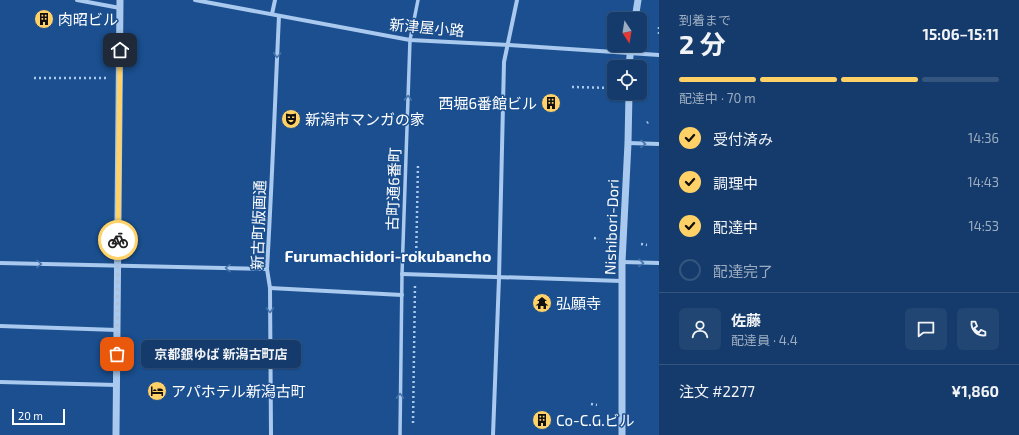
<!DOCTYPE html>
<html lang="ja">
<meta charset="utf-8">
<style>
:root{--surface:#143b6b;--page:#214673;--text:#f1f3f6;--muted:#9dadc1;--line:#33557e;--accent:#ffd166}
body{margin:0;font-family:"Exo 2","Noto Sans JP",sans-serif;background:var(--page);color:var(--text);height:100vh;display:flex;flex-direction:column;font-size:15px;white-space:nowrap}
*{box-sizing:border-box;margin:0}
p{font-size:13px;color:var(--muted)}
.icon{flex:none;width:22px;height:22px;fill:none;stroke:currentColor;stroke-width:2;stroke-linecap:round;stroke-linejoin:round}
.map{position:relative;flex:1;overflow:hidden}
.drawer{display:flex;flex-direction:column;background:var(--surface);width:360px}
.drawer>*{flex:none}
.needle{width:26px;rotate:168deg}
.fabs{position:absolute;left:607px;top:12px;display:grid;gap:8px}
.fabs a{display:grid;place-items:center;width:40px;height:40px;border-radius:6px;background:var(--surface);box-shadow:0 1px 3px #0004,0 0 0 1px var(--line);font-size:20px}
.scale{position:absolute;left:12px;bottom:10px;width:53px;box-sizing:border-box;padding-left:4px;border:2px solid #fff;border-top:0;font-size:11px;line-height:14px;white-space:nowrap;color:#fff;-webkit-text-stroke:3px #1b4f8f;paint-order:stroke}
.pin{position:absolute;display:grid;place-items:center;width:34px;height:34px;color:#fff;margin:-17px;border-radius:8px;box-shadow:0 2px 6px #0006}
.courier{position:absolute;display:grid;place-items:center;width:40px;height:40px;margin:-20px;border:3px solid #ffd166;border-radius:50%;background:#fff;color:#222;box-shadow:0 1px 5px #0007}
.bubble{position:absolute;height:28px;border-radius:6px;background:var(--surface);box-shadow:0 1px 3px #0004,0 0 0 1px var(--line);font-size:13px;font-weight:700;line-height:28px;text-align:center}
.summary em{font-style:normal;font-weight:700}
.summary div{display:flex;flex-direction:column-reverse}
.summary{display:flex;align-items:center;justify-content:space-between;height:68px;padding:0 20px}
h1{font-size:26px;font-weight:700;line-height:30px}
.bar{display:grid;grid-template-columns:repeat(4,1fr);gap:6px 4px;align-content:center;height:48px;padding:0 20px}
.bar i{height:5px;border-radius:3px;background:var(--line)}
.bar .current{background:var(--accent)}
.bar p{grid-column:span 4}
.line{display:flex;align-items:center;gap:10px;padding:0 20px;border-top:1px solid var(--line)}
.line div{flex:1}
.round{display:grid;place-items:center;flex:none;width:42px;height:42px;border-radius:6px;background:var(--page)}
ol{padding:0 20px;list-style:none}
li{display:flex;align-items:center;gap:12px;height:44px}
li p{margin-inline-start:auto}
li .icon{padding:4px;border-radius:50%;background:var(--accent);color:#111;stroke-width:4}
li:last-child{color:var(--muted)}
li i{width:22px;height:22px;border:2px solid var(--line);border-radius:50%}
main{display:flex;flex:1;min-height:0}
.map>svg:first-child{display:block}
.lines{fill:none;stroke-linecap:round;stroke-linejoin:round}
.path{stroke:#a9c9ee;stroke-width:2.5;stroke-dasharray:2 3;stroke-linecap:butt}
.pedestrian{stroke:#a9c9ee;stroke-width:3.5}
.minor{stroke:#a9c9ee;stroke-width:4}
.tertiary{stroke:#a9c9ee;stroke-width:7}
.oneway{stroke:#4674ac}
.done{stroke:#afc1d8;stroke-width:4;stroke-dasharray:0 7.2}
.route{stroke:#ffd166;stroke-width:5}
.labels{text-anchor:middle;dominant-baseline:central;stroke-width:3;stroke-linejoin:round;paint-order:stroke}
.poi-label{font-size:15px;fill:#fff;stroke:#1b4f8f;text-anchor:start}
.street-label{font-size:15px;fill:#fff;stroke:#1b4f8f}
.neighbourhood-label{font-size:16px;font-weight:bold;fill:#fff;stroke:#1b4f8f}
</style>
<main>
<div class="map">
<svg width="659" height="435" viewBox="0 0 659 435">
<rect width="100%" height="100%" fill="#1b4f8f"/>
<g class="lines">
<g class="path">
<polyline points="659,27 659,34"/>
<polyline points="34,78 107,78"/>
<polyline points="572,87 614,88"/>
<polyline points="647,123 648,122"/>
<polyline points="594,238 599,239"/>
<polyline points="641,244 647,245"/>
<polyline points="416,263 418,164"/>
<polyline points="591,404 597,405"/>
<polyline points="413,423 415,284"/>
</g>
<polyline class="pedestrian" points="400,435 402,274 410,40 418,0"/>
<g class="minor">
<polyline points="77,0 120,8"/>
<polyline points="195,0 410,40 509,45 659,55"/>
<polyline points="272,14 275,0"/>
<polyline points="628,143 659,144"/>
<polyline points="622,262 659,263"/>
<polyline points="0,263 267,269"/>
<polyline points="402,274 622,281"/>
<polyline points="270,288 402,295"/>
<polyline points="0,326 117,330"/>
<polyline points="0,382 117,385"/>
<path d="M271,435L270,288L267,269C272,184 275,100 279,16"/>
<polyline points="493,435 499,278 504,62 517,0"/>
</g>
<g class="tertiary">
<polyline points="635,19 638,0"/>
<polyline points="629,67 631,45"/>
<polyline points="116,435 120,0"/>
<polyline points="622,435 622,262 628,143 629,93"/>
</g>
</g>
<defs><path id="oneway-chevron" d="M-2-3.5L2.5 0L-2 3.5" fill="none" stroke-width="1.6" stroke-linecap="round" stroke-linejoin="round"/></defs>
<g class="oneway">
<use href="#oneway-chevron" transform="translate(277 55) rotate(93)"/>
<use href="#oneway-chevron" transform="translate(408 98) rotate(-88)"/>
<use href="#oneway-chevron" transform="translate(643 144) rotate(3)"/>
<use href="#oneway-chevron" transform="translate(641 263) rotate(1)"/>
<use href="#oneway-chevron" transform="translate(39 264) rotate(1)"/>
<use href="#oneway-chevron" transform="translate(228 268) rotate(-179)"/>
<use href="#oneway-chevron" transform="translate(270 310) rotate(90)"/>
<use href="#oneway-chevron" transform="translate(400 396) rotate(-89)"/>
</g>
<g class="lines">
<polyline class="done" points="117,354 118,240"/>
<polyline class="route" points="118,240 120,50"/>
</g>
<defs>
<g id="building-disc" transform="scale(1)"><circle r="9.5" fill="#ffd166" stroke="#1b4f8f"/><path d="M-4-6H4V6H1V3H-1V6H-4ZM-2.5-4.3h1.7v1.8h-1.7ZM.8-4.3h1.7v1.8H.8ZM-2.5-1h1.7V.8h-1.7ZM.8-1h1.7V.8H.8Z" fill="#111"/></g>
<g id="theatre-disc" transform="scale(1)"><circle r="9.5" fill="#ffd166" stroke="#1b4f8f"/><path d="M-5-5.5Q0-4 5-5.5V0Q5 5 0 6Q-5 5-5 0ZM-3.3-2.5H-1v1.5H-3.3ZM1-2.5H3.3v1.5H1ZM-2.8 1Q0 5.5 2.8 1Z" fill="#111"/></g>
<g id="temple-disc" transform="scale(1)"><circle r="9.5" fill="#ffd166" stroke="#1b4f8f"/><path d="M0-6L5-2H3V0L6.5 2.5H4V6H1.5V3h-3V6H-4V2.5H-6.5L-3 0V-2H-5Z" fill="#111"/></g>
<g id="hotel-disc" transform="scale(1)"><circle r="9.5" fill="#ffd166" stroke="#1b4f8f"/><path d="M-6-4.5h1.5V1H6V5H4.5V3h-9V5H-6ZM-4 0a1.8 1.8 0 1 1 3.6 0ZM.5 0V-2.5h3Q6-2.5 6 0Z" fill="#111"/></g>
</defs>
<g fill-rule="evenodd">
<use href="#building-disc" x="44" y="19"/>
<use href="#building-disc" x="551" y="103"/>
<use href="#theatre-disc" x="291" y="119"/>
<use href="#temple-disc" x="542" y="303"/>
<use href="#hotel-disc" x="157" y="391"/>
<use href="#building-disc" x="542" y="420"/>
</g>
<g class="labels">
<g class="poi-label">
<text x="58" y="19">肉昭ビル</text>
<text x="537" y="103" text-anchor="end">西堀6番館ビル</text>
<text x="305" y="119">新潟市マンガの家</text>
<text x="556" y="303">弘願寺</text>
<text x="171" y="391">アパホテル新潟古町</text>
<text x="556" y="420">Co-C.G.ビル</text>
</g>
<g class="street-label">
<text transform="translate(427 27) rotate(5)">新津屋小路</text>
<text transform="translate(393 189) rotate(-88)">古町通6番町</text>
<text transform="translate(258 225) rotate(-88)">新古町版画通</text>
<text transform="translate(611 227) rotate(-88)">Nishibori-Dori</text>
</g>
<g class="neighbourhood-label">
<text x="388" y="255">Furumachidori-rokubancho</text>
</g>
</g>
</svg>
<div class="fabs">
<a><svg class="needle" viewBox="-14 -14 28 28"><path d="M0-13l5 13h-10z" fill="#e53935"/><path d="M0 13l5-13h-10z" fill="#9dadc1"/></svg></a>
<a><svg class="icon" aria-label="locate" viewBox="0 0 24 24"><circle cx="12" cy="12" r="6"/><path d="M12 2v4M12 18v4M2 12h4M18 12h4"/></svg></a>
</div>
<div class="scale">20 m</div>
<div class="pin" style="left:117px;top:354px;background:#ea580c"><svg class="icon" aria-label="bag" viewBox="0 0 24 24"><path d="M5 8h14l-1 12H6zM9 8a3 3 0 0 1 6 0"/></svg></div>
<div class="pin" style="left:120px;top:50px;background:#1f2937"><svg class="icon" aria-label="home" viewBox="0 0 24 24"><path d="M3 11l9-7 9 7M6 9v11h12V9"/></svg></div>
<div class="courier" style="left:118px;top:240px"><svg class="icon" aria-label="bike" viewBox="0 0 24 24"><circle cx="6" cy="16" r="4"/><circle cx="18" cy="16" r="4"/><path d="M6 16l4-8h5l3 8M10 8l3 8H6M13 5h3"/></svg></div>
<div class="bubble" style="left:141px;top:340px;width:160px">京都銀ゆば 新潟古町店</div>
</div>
<section class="drawer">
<div class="summary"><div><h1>2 分</h1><p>到着まで</p></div><em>15:06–15:11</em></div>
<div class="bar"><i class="current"></i><i class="current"></i><i class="current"></i><i></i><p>配達中 · 70 m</p></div>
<ol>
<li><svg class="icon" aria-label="check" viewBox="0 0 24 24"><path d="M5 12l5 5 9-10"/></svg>受付済み<p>14:36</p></li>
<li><svg class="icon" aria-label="check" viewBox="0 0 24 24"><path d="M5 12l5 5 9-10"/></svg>調理中<p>14:43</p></li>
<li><svg class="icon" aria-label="check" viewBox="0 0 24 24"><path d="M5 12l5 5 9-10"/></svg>配達中<p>14:53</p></li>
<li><i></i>配達完了</li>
</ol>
<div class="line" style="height:72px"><a class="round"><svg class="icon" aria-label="person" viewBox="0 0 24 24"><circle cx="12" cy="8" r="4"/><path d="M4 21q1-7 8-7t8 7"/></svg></a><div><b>佐藤</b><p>配達員 · 4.4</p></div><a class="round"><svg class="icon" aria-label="chat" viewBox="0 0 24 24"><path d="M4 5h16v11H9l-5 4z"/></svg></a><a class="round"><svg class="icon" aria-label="phone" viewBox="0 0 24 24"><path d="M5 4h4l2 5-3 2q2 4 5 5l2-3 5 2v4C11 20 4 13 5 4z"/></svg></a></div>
<div class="line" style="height:52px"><div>注文 #2277</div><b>¥1,860</b></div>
</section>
</main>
